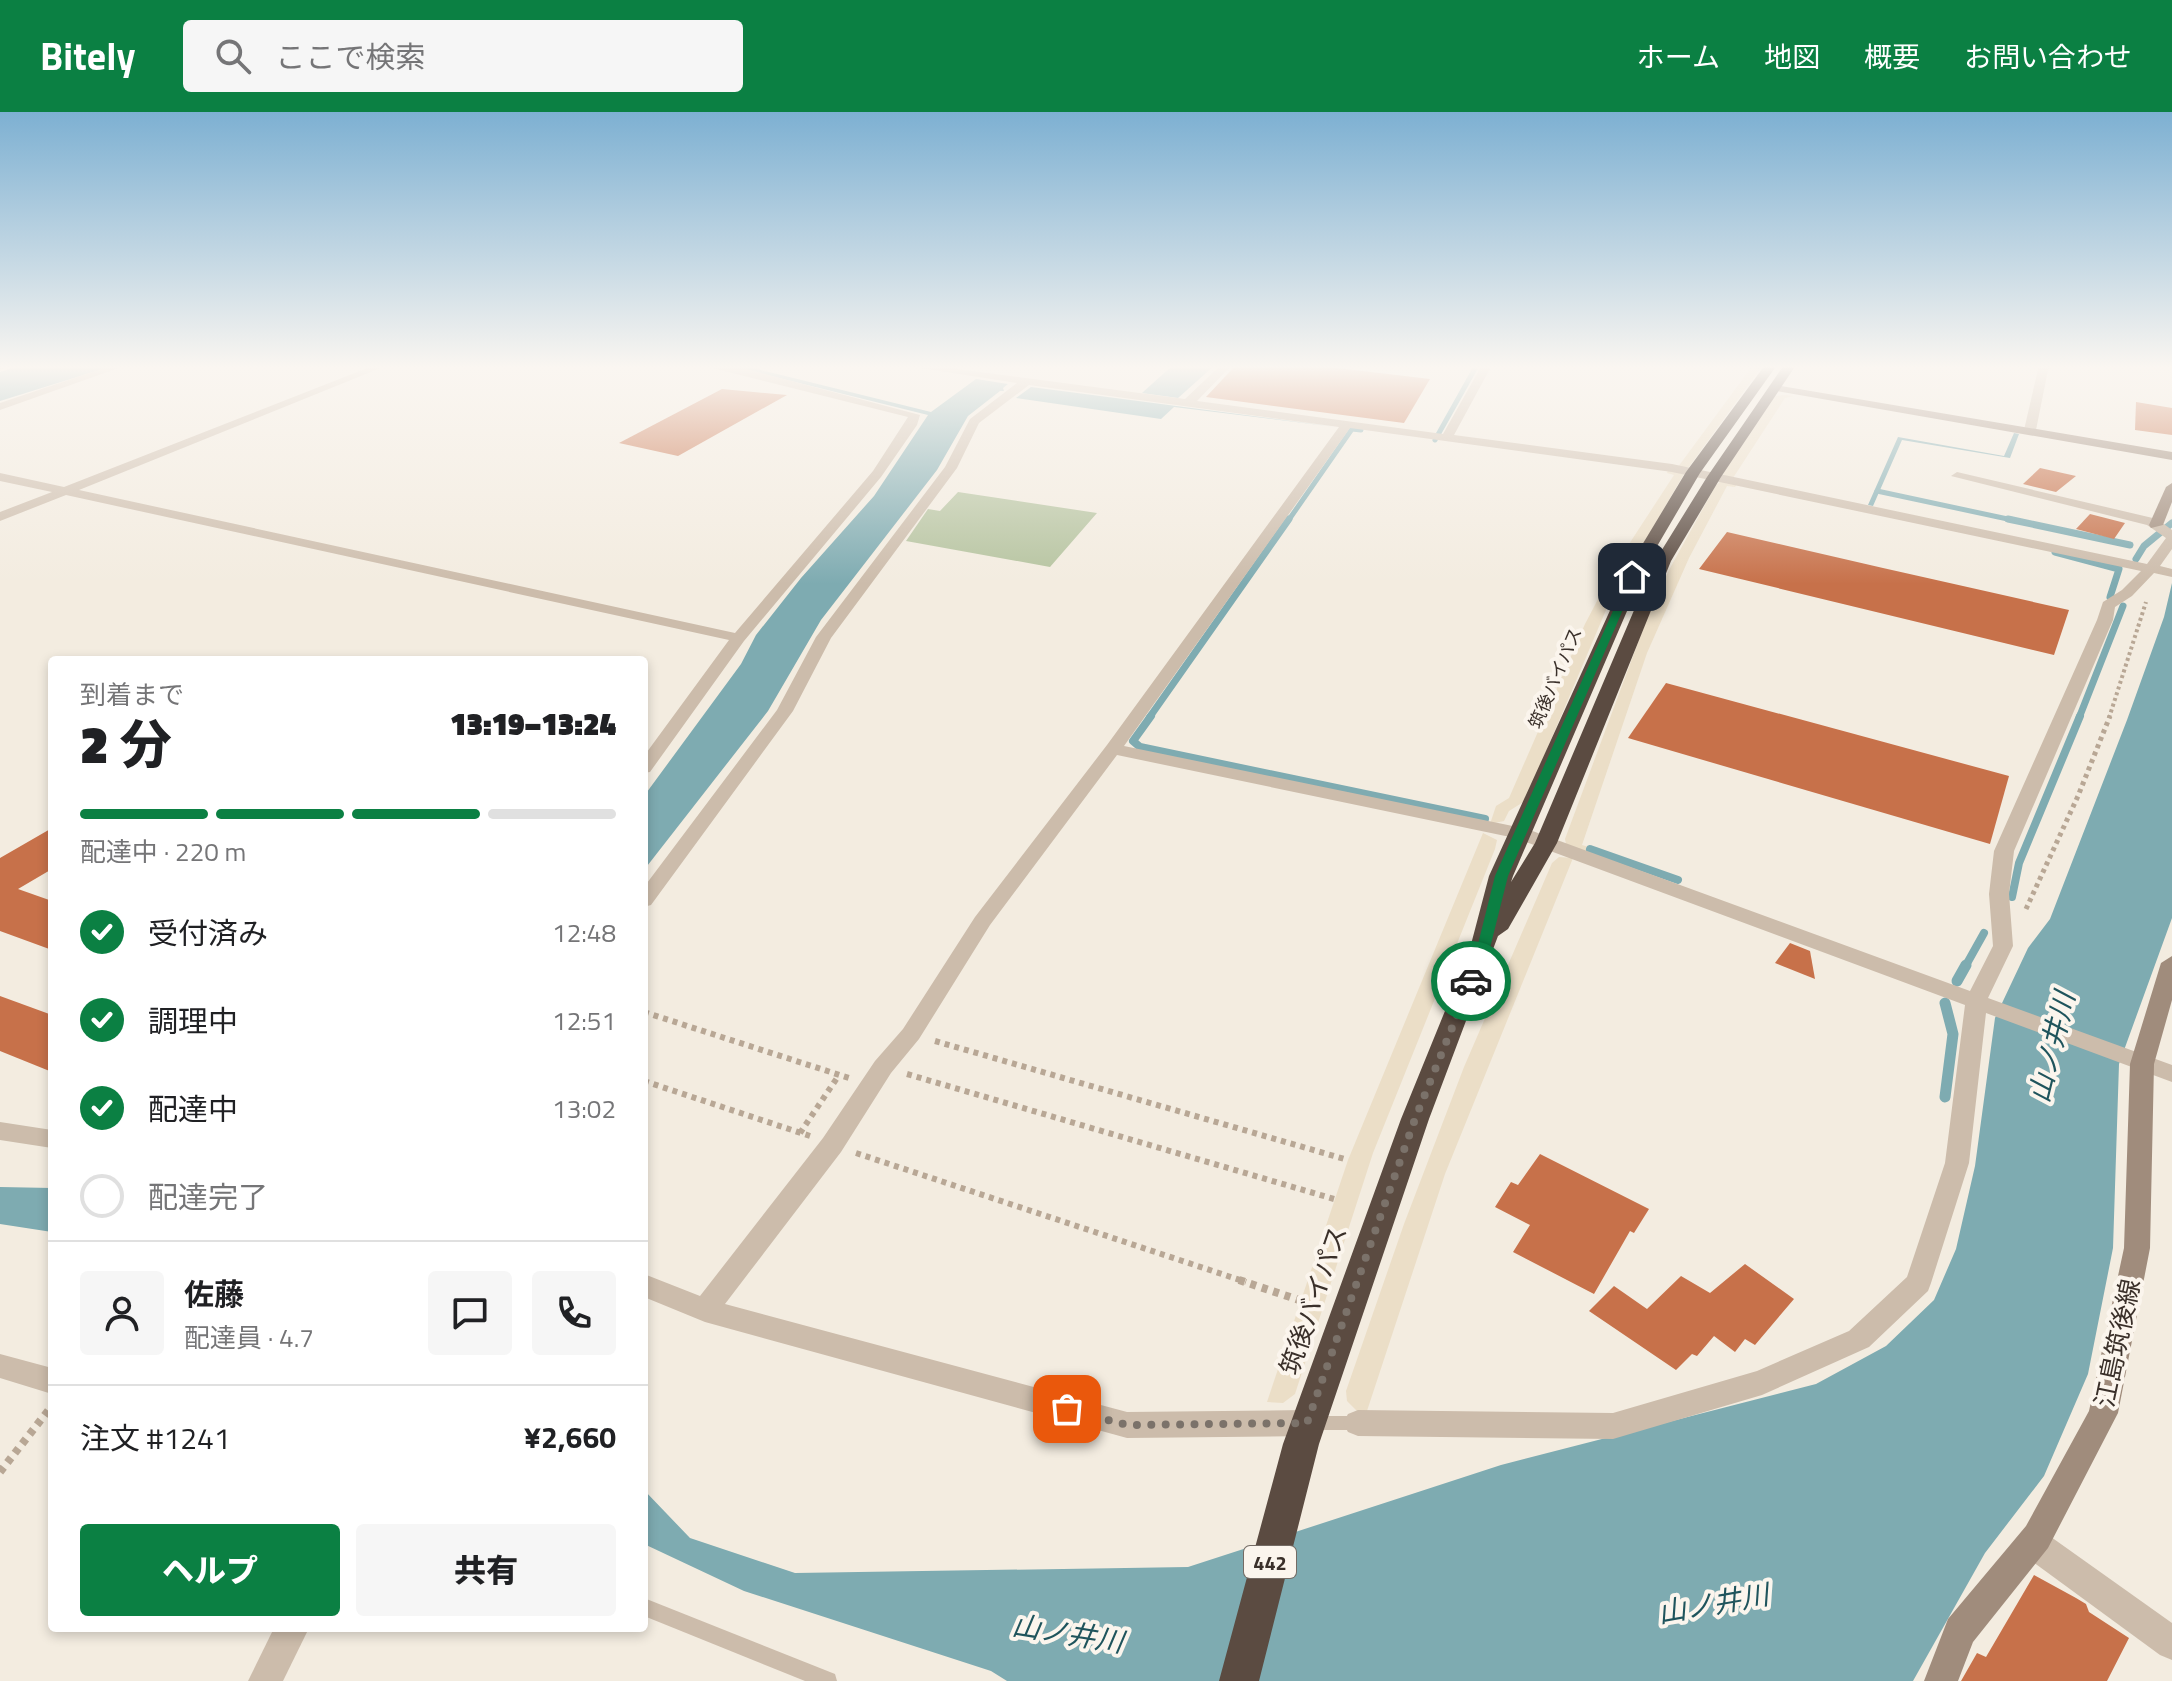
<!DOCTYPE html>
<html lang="ja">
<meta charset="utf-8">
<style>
:root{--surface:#fff;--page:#f6f6f6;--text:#202124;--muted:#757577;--line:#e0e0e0;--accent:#0b8043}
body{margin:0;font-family:"Titillium Web","Noto Sans JP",sans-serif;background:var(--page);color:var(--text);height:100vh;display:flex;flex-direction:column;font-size:30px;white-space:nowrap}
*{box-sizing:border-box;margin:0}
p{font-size:26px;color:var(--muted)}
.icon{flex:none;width:44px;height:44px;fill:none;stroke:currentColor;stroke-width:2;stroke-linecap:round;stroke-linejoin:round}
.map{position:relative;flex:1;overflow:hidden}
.panel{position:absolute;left:48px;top:544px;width:600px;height:976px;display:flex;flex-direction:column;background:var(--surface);border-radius:8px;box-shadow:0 4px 12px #0003}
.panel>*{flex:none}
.pin{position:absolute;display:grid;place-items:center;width:68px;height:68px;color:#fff;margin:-34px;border-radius:16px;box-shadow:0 4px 12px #0006}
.courier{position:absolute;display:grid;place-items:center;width:80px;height:80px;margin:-40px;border:6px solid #0b8043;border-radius:50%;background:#fff;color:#222;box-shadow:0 2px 10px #0007}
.head em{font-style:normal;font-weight:800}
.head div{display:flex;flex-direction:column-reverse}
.head{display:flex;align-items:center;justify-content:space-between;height:136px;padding:0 32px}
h1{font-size:52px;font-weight:800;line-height:60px}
.bar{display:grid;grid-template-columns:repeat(4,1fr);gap:12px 8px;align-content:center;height:96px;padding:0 32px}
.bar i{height:10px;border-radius:6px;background:var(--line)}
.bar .active{background:var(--accent)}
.bar p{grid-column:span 4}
.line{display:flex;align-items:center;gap:20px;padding:0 32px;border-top:2px solid var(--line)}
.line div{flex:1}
.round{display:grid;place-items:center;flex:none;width:84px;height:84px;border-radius:8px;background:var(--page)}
ol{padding:0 32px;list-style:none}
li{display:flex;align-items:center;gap:24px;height:88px}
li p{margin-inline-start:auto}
li .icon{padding:8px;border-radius:50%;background:var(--accent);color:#fff;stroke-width:4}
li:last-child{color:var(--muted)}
li i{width:44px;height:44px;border:4px solid var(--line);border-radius:50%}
.cta{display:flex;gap:16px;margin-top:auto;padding:16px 32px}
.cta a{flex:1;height:92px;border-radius:8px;background:var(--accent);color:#fff;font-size:32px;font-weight:800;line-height:92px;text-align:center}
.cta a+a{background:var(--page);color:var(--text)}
header{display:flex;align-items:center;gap:48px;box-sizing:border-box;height:112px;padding:0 40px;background:var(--accent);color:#fff}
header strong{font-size:38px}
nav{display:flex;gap:44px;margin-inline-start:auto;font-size:28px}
.search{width:560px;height:72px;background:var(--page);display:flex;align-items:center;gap:20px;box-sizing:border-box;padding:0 28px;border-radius:8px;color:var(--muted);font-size:30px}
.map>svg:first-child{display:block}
.green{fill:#b5c39f}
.plaza{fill:#ebdec7}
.water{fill:#7eabb1}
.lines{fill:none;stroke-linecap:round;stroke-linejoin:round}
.stream-far3{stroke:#7eabb1;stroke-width:5}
.stream-far2{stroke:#7eabb1;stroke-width:7}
.stream-far1{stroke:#7eabb1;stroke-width:8}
.stream{stroke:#7eabb1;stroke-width:11}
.building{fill:#c7714a}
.path-far3{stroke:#b8a795;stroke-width:4;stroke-dasharray:3 3;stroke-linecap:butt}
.path-far2{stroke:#b8a795;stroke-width:5;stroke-dasharray:4 4;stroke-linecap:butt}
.path-far1{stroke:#b8a795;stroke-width:6;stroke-dasharray:5 5;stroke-linecap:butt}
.path{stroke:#b8a795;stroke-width:8;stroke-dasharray:6 6;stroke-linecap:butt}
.lane{fill:#ccbcab;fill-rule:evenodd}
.street{fill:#ccbcab;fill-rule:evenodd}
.secondary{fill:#a08c7c;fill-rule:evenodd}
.highway{fill:#5b4b41;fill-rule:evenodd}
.route{fill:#0b8043}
.done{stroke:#7b726a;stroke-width:8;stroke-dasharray:0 14.4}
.labels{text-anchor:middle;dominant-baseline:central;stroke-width:8;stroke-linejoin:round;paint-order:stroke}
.far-street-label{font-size:18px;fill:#3a302a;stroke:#fbf5ed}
.shield{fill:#fbf5ed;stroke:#746b64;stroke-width:2}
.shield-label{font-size:20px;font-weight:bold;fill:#3a302a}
.near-street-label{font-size:26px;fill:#3a302a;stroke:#fbf5ed}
.near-water-label{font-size:28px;font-style:italic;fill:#1f545c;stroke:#fbf5ed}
</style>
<header>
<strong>Bitely</strong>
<div class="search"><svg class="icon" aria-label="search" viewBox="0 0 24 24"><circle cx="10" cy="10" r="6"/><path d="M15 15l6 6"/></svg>ここで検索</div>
<nav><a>ホーム</a><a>地図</a><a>概要</a><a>お問い合わせ</a></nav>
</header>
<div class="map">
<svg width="2172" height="1569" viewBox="0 0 2172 1569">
<rect width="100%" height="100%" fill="#f3ece0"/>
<polygon class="green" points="958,380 1097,401 1050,455 906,429 928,397 940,399"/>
<g class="plaza">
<polygon points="1753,253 1763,253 1689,355 1678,355"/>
<polygon points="1784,283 1794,284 1785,286 1733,366 1725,364 1723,362 1775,284"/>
<polygon points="1668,358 1684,362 1609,491 1525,689 1509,699 1504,709 1490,712 1496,694 1509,686 1585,512 1618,449 1674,363 1667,361"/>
<polygon points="1721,369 1737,372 1735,375 1727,374 1689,446 1647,541 1582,733 1589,735 1589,742 1566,732 1565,727 1649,501 1669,458 1716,373"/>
<polygon points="1483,721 1497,728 1495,737 1373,1041 1295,1282 1283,1291 1267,1290 1348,1048"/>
<polygon points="1559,745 1573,746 1445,1062 1366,1302 1357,1299 1347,1289 1346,1279 1404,1112 1464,955 1552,751"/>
</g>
<g class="water">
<polygon points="22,253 108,253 109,255 0,289 0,260"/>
<polygon points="727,253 745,254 931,300 976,267 1008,272 1003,276 1004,279 1000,279 968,304 937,358 821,508 768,599 644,758 644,684 741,552 756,523 801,466 874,384 928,303"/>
<polygon points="1173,253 1215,253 1178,286 1142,281"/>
<polygon points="1031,275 1336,315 1174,295 1161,307 1016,286"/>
<polygon points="2014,321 2019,322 2010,346 1902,328 1873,394 1868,393 1898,325 2004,344"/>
<polygon points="2172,471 2172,806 2119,952 2113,1136 2088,1262 2044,1364 1985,1441 1913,1569 1007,1569 991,1559 744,1479 644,1432 644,1378 690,1426 795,1461 1188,1455 1501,1353 1816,1272 1886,1234 1934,1188 1956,1137 1975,1054 1995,906 2028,836 2050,807 2127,608 2164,505"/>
<polygon points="0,1075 52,1076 52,1120 0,1112"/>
</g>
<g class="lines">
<g class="stream-far3">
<polyline points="1435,328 1477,253"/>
<polyline points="1877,379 2017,409"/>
<polyline points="1288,409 1352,317 1361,318"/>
</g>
<g class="stream-far2">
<polyline points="2008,407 2130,433"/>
<polyline points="2055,440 2119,457 2110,485"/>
<polyline points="2136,447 2144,434 2172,411"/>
<polyline points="1149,606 1289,407"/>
<polyline points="2079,606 2123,494"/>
</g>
<g class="stream-far1">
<polyline points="1151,604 1133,629 1140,635 1485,707"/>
<polyline points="1590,737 1678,768"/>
<polyline points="2012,785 2019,751 2080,604"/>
<polyline points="1965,855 1984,821"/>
</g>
<g class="stream">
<polyline points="1957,869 1966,853"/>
<polyline points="1945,891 1953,922 1945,985"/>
</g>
</g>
<g class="building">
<polygon points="1236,253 1312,253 1430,267 1404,311 1206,285"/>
<polygon points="722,277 787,283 678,344 619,331"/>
<polygon points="2136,290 2172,296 2172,323 2135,318"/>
<polygon points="2040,356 2076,364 2056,380 2023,372"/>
<polygon points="2090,402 2125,411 2114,427 2076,417"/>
<polygon points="1727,420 1883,456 2069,498 2054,543 1699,457"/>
<polygon points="1666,571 2009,664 1990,732 1628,626"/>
<polygon points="52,716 52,757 18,777 52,789 52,838 0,819 0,746"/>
<polygon points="1790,831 1810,839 1815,867 1775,851"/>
<polygon points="0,884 52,903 52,960 0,939"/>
<polygon points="1540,1042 1649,1097 1634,1121 1630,1119 1594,1182 1513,1140 1530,1113 1495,1095 1511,1070 1518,1073"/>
<polygon points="1745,1152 1794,1187 1755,1233 1745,1227 1735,1240 1714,1224 1697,1244 1692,1242 1676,1258 1589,1199 1614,1174 1647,1197 1681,1164 1710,1181"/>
<polygon points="2034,1463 2076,1486 2086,1492 2089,1500 2129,1526 2107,1569 1961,1569 1977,1541 1986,1545"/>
</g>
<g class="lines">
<polyline class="path-far3" points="2109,606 2146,490"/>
<polyline class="path-far2" points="2026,797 2078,684 2110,604"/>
<g class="path-far1">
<polyline points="644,900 849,966"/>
<polyline points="935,929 1348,1048"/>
<polyline points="907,962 1334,1087"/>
<polyline points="644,969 810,1024"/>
<polyline points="800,1021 839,963"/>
<polyline points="856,1041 1246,1170"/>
</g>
<g class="path">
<polyline points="1239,1168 1299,1188"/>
<polyline points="0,1360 51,1295"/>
</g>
<g class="lane">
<polygon points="1312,1304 1355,1304 1361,1306 1363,1311 1361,1316 1355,1318 1312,1318 1306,1316 1304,1311 1306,1306"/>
<polygon points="644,1486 835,1562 837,1569 805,1569 644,1504"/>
</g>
<g class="street">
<polygon points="0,253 13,253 0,258"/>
<polygon points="113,253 127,253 0,298 0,291"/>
<polygon points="375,253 388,253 79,378 735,521 873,359 908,305 700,253 735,254 920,303 917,313 881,365 744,529 650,660 644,661 644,644 729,528 66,383 0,409 0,400 52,380 0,369 0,361 64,375"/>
<path d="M901,253H927L1185,287L1221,253H1232L1197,289L1443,322L1482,253H1492L1454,323L1672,352L2147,452L2166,426L2147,413L1951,364L1957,360L2157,407L2172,418V437L2160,454L2172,457V465L2154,461L2132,484L2115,495L2113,508L2014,739L2009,782L2013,834L1988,886L2172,953V970L1986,901L1969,1051L1931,1171L1928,1179L1869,1235L1762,1283L1613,1327L1358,1324L1348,1320L1343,1311L1348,1302L1358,1298L1613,1301L1757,1259L1849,1219L1907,1165L1945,1051L1965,893L1515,726L1117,643L990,813L919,927L891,961L841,1040L725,1192L1127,1300L1307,1298L1317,1302L1322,1311L1317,1320L1307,1324L1127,1326L705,1210L644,1185V1162L700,1184L823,1026L875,949L903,917L975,805L1107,633L1339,315L1029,273L979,311L957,356L831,526L793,599L651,793L644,795V775L777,598L816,525L945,355L970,307L1017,271ZM1350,316L1672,360L2141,459L2122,478L2103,490L2097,508L1994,739L1989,782L1993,834L1970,879L1527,717L1124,634Z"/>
<polygon points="2039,253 2049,253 2036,318 2030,321 2024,318"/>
<polygon points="0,1010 52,1018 52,1036 0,1028"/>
<polygon points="0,1242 52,1256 52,1282 0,1266"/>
<polygon points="2033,1416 2044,1420 2172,1511 2172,1548 2160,1543 2022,1442 2017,1431 2022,1420"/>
<polygon points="274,1516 309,1516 283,1569 248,1569"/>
</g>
<g class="secondary">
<polygon points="1775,273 2172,340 2172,348 1771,278 1771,274"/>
<polygon points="2172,371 2172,390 2163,413 2151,416 2149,413 2166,375"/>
<polygon points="2172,844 2172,888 2154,952 2150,1136 2118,1301 2048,1436 1973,1530 1958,1569 1924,1569 1948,1507 2026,1414 2089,1299 2124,1136 2130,952 2161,851"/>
</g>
<polygon class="highway" points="1765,253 1777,253 1700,361 1649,448 1513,764 1511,770 1535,731 1655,449 1707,365 1784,253 1796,253 1721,365 1671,449 1557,731 1508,817 1498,824 1429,1007 1319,1332 1259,1569 1219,1569 1283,1332 1401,1007 1469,840 1489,764 1633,448 1686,360"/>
</g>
<linearGradient id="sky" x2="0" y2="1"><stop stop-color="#7db0d2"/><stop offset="0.54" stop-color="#faf6f1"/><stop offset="1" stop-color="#faf6f1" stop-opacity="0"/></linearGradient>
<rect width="2172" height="472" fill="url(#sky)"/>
<polygon class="route" points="1629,463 1637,465 1508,764 1489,840 1476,872 1466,872 1464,869 1476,840 1495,764"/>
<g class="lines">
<polyline class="done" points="1067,1297 1127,1313 1307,1311 1415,1007 1471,869"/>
</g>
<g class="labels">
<g class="far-street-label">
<text transform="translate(1555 566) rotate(-67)">筑後バイパス</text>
</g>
<rect class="shield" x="1244" y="1434" width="52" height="32" rx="6"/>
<g class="shield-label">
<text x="1270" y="1450">442</text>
</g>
<g class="near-street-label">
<text transform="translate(1313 1188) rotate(-71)">筑後バイパス</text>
<text transform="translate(2117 1231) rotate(-78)">江島筑後線</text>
</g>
<g class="near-water-label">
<text transform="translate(2051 935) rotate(-76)">山ノ井川</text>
<text transform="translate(1713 1491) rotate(-10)">山ノ井川</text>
<text transform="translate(1068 1521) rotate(9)">山ノ井川</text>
</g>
</g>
</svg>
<div class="pin" style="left:1067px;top:1297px;background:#ea580c"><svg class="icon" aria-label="bag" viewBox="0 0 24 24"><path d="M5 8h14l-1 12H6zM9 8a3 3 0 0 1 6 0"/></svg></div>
<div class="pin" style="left:1632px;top:465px;background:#1f2937"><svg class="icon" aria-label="home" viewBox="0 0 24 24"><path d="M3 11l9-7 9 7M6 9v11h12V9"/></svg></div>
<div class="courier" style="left:1471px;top:869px"><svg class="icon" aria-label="car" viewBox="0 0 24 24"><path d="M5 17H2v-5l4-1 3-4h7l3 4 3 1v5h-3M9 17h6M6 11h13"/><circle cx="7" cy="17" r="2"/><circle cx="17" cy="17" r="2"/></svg></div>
<section class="panel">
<div class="head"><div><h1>2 分</h1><p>到着まで</p></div><em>13:19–13:24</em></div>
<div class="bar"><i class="active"></i><i class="active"></i><i class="active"></i><i></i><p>配達中 · 220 m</p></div>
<ol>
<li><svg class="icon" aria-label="check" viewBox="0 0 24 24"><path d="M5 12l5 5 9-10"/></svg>受付済み<p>12:48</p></li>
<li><svg class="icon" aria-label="check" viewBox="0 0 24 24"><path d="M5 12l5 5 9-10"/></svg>調理中<p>12:51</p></li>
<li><svg class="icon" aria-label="check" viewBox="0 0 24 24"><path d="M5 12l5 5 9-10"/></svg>配達中<p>13:02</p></li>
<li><i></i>配達完了</li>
</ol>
<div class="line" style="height:144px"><a class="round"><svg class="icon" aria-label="person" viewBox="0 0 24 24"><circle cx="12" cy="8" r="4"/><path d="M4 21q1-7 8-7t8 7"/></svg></a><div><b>佐藤</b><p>配達員 · 4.7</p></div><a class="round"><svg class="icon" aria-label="chat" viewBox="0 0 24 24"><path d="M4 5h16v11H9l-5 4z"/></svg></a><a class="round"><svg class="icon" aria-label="phone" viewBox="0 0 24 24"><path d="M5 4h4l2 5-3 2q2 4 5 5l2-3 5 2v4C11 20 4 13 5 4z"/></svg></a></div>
<div class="line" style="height:104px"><div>注文 #1241</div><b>¥2,660</b></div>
<div class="cta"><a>ヘルプ</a><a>共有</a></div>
</section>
</div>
